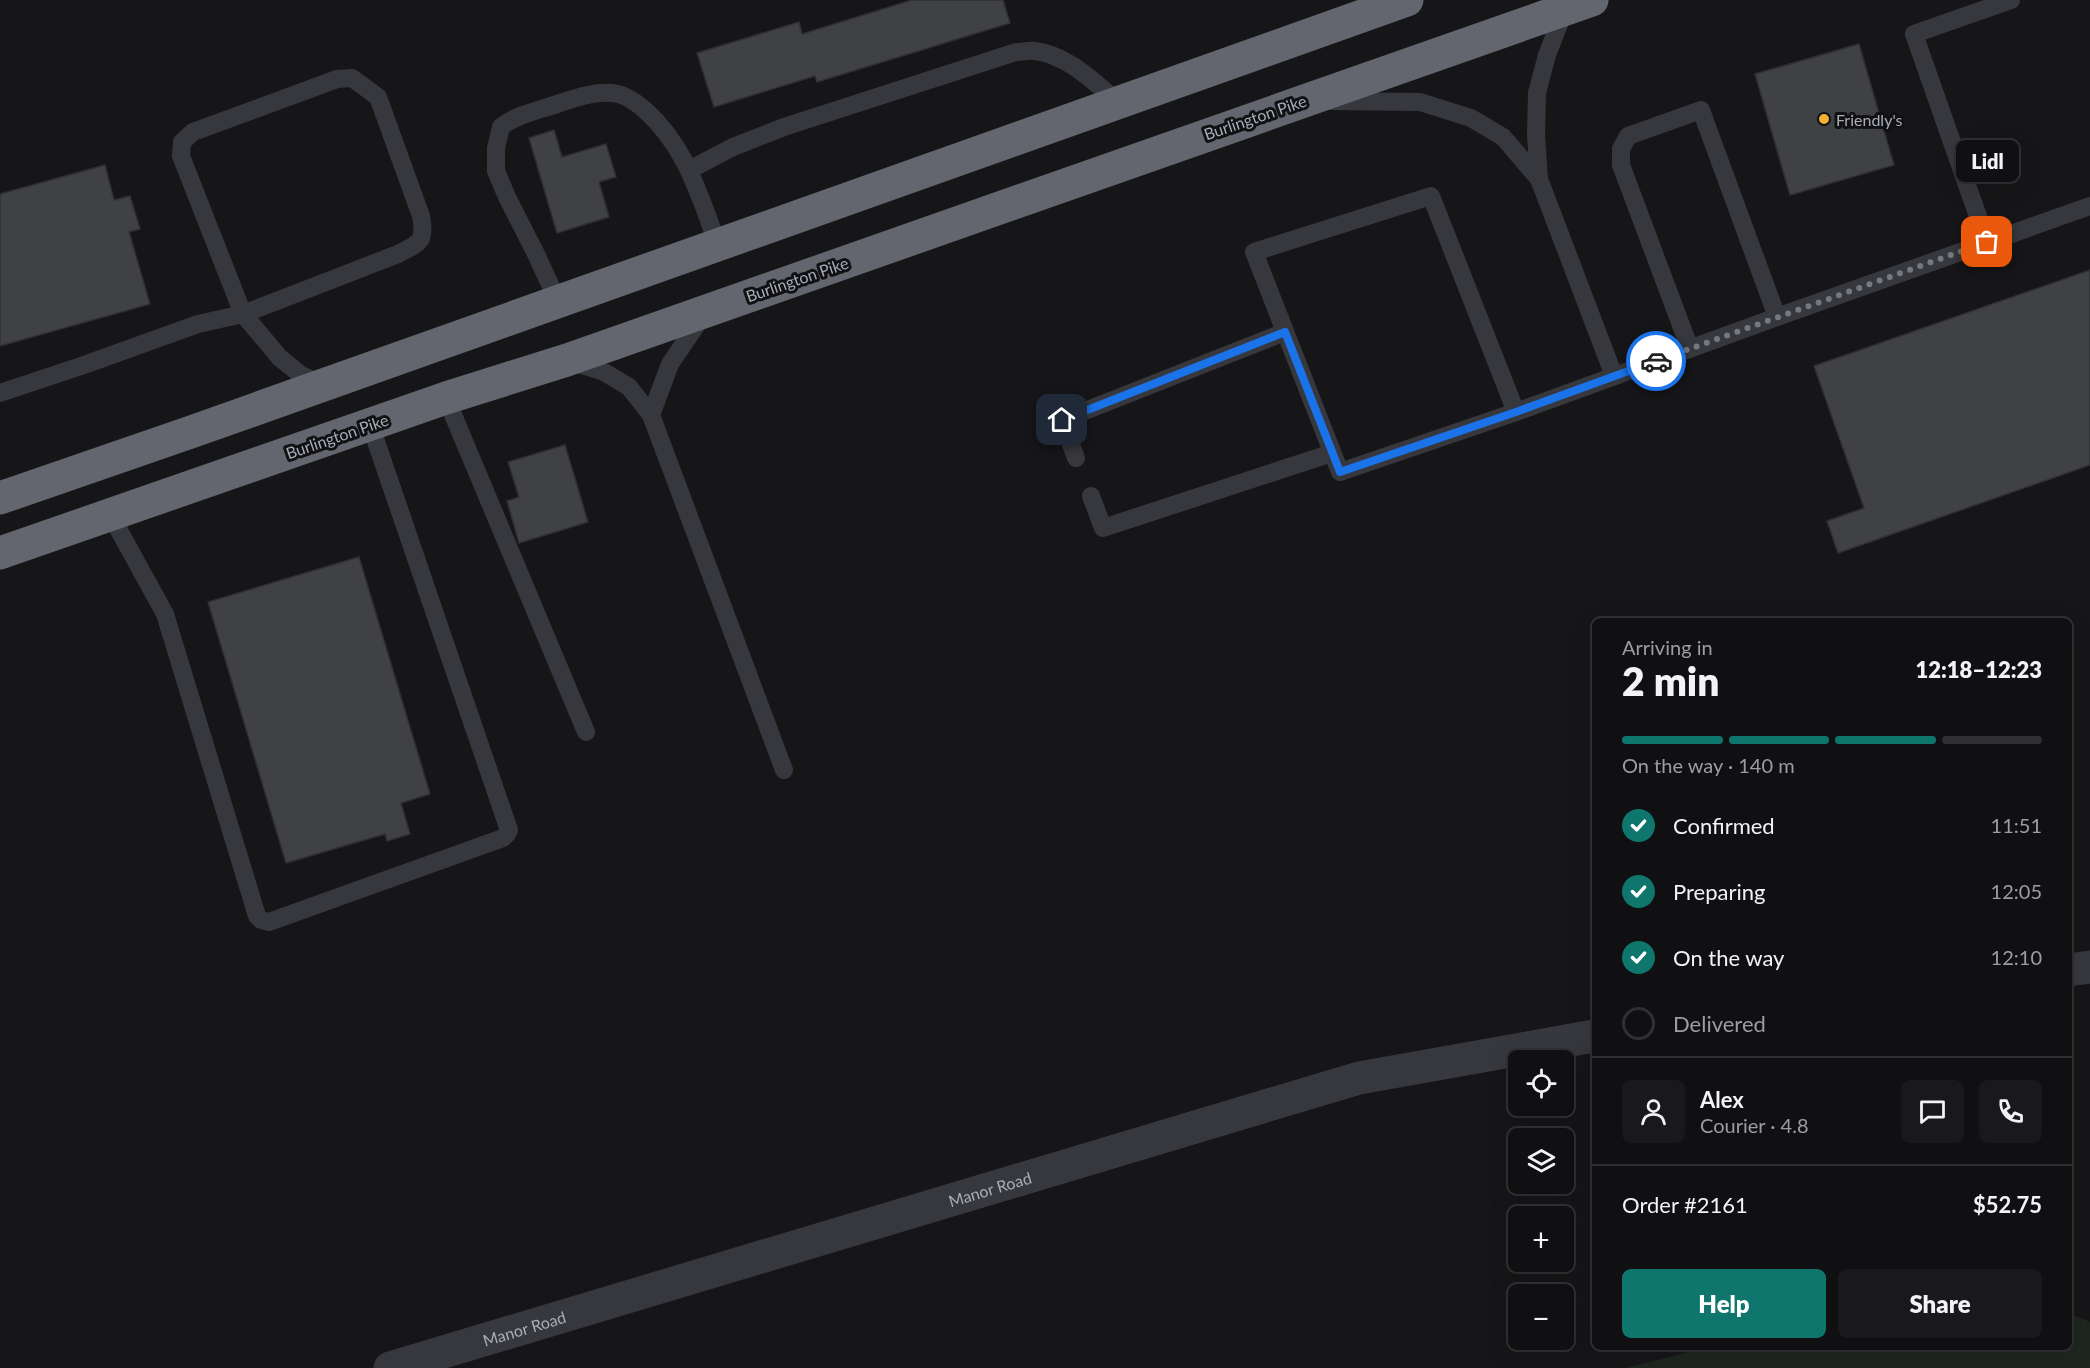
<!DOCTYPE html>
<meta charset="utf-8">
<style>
:root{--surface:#101012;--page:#19191b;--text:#f1f3f6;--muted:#9c9d9f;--line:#303032;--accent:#0f766e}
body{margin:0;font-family:Lato,sans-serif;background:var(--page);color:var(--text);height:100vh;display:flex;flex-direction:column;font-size:22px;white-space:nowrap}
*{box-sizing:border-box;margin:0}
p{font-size:20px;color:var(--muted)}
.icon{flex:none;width:33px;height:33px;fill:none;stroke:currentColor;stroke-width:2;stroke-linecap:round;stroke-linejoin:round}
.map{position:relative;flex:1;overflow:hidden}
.panel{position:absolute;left:1592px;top:618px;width:480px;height:732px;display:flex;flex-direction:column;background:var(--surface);border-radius:9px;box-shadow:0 6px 24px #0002,0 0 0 2px var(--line)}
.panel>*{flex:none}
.buttons{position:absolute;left:1508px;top:1050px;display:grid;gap:12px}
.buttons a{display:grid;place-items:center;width:66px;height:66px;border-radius:9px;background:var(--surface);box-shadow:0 6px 24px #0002,0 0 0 2px var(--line);font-size:30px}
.pin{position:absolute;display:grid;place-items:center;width:51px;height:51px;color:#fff;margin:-26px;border-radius:12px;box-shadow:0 3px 9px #0006}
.courier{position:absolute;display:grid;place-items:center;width:60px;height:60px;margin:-30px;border:4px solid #1a73e8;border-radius:50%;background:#fff;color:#222;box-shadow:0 2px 8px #0007}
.bubble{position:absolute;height:42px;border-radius:9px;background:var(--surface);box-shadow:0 6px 24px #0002,0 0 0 2px var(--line);font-size:20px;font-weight:800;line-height:42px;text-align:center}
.head em{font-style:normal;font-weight:800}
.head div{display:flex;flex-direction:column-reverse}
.head{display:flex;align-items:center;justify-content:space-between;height:102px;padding:0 30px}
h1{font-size:39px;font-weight:800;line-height:45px}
.bar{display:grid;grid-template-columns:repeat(4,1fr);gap:9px 6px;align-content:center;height:72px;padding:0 30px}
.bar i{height:8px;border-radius:4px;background:var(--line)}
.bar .current{background:var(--accent)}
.bar p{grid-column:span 4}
.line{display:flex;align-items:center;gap:15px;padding:0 30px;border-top:2px solid var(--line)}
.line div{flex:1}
.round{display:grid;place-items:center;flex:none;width:63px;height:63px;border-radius:9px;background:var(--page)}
ol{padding:0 30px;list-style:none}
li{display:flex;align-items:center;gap:18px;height:66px}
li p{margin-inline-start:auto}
li .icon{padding:6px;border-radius:50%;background:var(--accent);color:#fff;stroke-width:4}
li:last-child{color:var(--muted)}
li i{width:33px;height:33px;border:3px solid var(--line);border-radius:50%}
.primary-button{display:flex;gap:12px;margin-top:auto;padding:12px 30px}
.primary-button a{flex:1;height:69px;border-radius:9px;background:var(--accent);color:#fff;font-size:24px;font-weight:800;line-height:69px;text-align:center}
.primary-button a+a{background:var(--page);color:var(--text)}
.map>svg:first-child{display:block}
.green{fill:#1e261f}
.building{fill:#404145;stroke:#303034;stroke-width:1.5}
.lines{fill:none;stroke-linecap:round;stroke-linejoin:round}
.lane{stroke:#37383d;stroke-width:18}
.street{stroke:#37383d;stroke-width:33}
.highway{stroke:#63666e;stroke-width:33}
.done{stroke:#757880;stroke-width:6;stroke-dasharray:0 10.8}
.route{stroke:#1a73e8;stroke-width:8}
.poi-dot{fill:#f2b134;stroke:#111113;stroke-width:2}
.labels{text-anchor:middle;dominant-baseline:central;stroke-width:6;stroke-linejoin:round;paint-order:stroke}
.street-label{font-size:16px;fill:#a8adb8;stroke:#111113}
.poi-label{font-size:16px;fill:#a8adb8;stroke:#111113;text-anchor:start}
</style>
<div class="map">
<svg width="2090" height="1368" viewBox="0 0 2090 1368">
<rect width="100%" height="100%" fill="#161618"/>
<polygon class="green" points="2069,1313 2090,1322 2090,1368 1625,1368 1709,1347 2068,1347"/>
<g class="building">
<polygon points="912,0 1003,0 1010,23 817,82 815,76 714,107 697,53 799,22 802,34"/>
<polygon points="1859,44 1894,165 1790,195 1755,74"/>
<polygon points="554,130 562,157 606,144 616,177 599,182 609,217 557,233 529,138"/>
<polygon points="105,165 114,200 130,196 140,229 129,232 150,304 0,346 0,194"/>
<polygon points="2090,270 2090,465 1838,553 1827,521 1864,508 1814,366"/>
<polygon points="565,445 588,522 519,543 507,501 519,497 508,462"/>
<polygon points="359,557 430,794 401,803 410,834 387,841 385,834 286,863 208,602"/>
</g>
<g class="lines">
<g class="lane">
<polyline points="1565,9 1547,55 1537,93 1536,135 1539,179 1614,376"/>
<path d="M352,78L378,97L421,216C426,243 419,243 398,254L243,314L181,156L182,142L193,132L337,79Z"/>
<polyline points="1330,101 1420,102 1471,118 1503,137 1539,179"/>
<path d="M689,170L733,147L784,127L1016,52C1022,52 1029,50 1035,51C1068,55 1094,82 1119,103"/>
<polyline points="1987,242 1914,34 2011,0"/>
<path d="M558,302L536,254L507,197L496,171V148L501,127C517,114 541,110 560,103C578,97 599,90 618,94C628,96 638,104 645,110C687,148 699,195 718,245"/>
<polyline points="1777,317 2090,206"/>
<polyline points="569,361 604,372 629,387 651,415 784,770"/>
<polyline points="0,393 84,365 198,324 243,314 280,358 301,375 323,385"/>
<polyline points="446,398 586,732"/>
<polyline points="1516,412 1431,196 1254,252 1340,472 1516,412 1777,317 1701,110 1628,136 1621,149 1621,165 1690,349"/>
<polyline points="651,415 670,364 702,317"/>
<polyline points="1076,458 1062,420 1285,332"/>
<polyline points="1091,496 1103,528 1332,453"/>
<polyline points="110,514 165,614 257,916 261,920 269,922 503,838 507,834 509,830 370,424"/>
</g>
<g class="street">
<polyline points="2068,970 2090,967"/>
<path id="s1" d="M390,1368L1359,1078L1594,1036"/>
</g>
<g class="highway">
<polyline points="0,498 191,432 1407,0"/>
<polyline points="0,553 446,398 567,360 1592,0"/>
</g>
</g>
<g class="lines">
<polyline class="done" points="1656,361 1987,242"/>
<polyline class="route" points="1062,420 1285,332 1340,472 1516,412 1656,361"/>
</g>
<circle class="poi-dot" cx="1824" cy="119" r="6"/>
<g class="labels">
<g class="street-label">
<text transform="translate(1255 117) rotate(-19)">Burlington Pike</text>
<text transform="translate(797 279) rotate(-19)">Burlington Pike</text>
<text transform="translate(337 436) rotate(-19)">Burlington Pike</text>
<text stroke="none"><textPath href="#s1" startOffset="626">Manor Road</textPath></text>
<text stroke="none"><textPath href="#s1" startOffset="140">Manor Road</textPath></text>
</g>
<g class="poi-label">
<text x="1836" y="119">Friendly's</text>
</g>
</g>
</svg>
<div class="buttons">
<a><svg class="icon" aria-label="locate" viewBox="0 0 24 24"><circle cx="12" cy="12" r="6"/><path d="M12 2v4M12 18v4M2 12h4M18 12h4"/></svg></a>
<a><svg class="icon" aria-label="layers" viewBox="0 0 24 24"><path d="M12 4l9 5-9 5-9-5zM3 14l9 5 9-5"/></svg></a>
<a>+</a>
<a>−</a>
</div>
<div class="pin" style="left:1987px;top:242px;background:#ea580c"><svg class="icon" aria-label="bag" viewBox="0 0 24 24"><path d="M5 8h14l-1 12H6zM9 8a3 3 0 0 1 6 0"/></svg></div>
<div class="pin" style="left:1062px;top:420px;background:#1f2937"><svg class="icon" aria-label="home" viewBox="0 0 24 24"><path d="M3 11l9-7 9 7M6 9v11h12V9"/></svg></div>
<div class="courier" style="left:1656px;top:361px"><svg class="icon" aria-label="car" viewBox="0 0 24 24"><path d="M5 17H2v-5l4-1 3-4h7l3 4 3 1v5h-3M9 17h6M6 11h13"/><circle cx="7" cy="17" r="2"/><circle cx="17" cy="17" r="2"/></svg></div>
<div class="bubble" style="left:1956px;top:140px;width:63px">Lidl</div>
<section class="panel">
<div class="head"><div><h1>2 min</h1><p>Arriving in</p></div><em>12:18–12:23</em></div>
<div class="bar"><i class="current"></i><i class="current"></i><i class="current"></i><i></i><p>On the way · 140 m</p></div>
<ol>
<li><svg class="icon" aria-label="check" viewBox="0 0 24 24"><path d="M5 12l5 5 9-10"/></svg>Confirmed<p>11:51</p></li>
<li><svg class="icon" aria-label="check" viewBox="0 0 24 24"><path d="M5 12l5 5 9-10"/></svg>Preparing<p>12:05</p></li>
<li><svg class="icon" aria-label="check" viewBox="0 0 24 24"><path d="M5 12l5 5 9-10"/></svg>On the way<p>12:10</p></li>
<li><i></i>Delivered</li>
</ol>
<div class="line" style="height:108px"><a class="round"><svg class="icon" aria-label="person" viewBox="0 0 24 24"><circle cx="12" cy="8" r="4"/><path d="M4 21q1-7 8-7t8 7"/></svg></a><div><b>Alex</b><p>Courier · 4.8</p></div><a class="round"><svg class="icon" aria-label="chat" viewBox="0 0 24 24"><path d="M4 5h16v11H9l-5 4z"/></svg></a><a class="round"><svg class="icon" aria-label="phone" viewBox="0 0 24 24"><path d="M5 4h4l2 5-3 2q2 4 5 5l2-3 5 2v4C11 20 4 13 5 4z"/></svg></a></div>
<div class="line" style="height:78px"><div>Order #2161</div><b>$52.75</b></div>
<div class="primary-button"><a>Help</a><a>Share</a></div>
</section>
</div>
